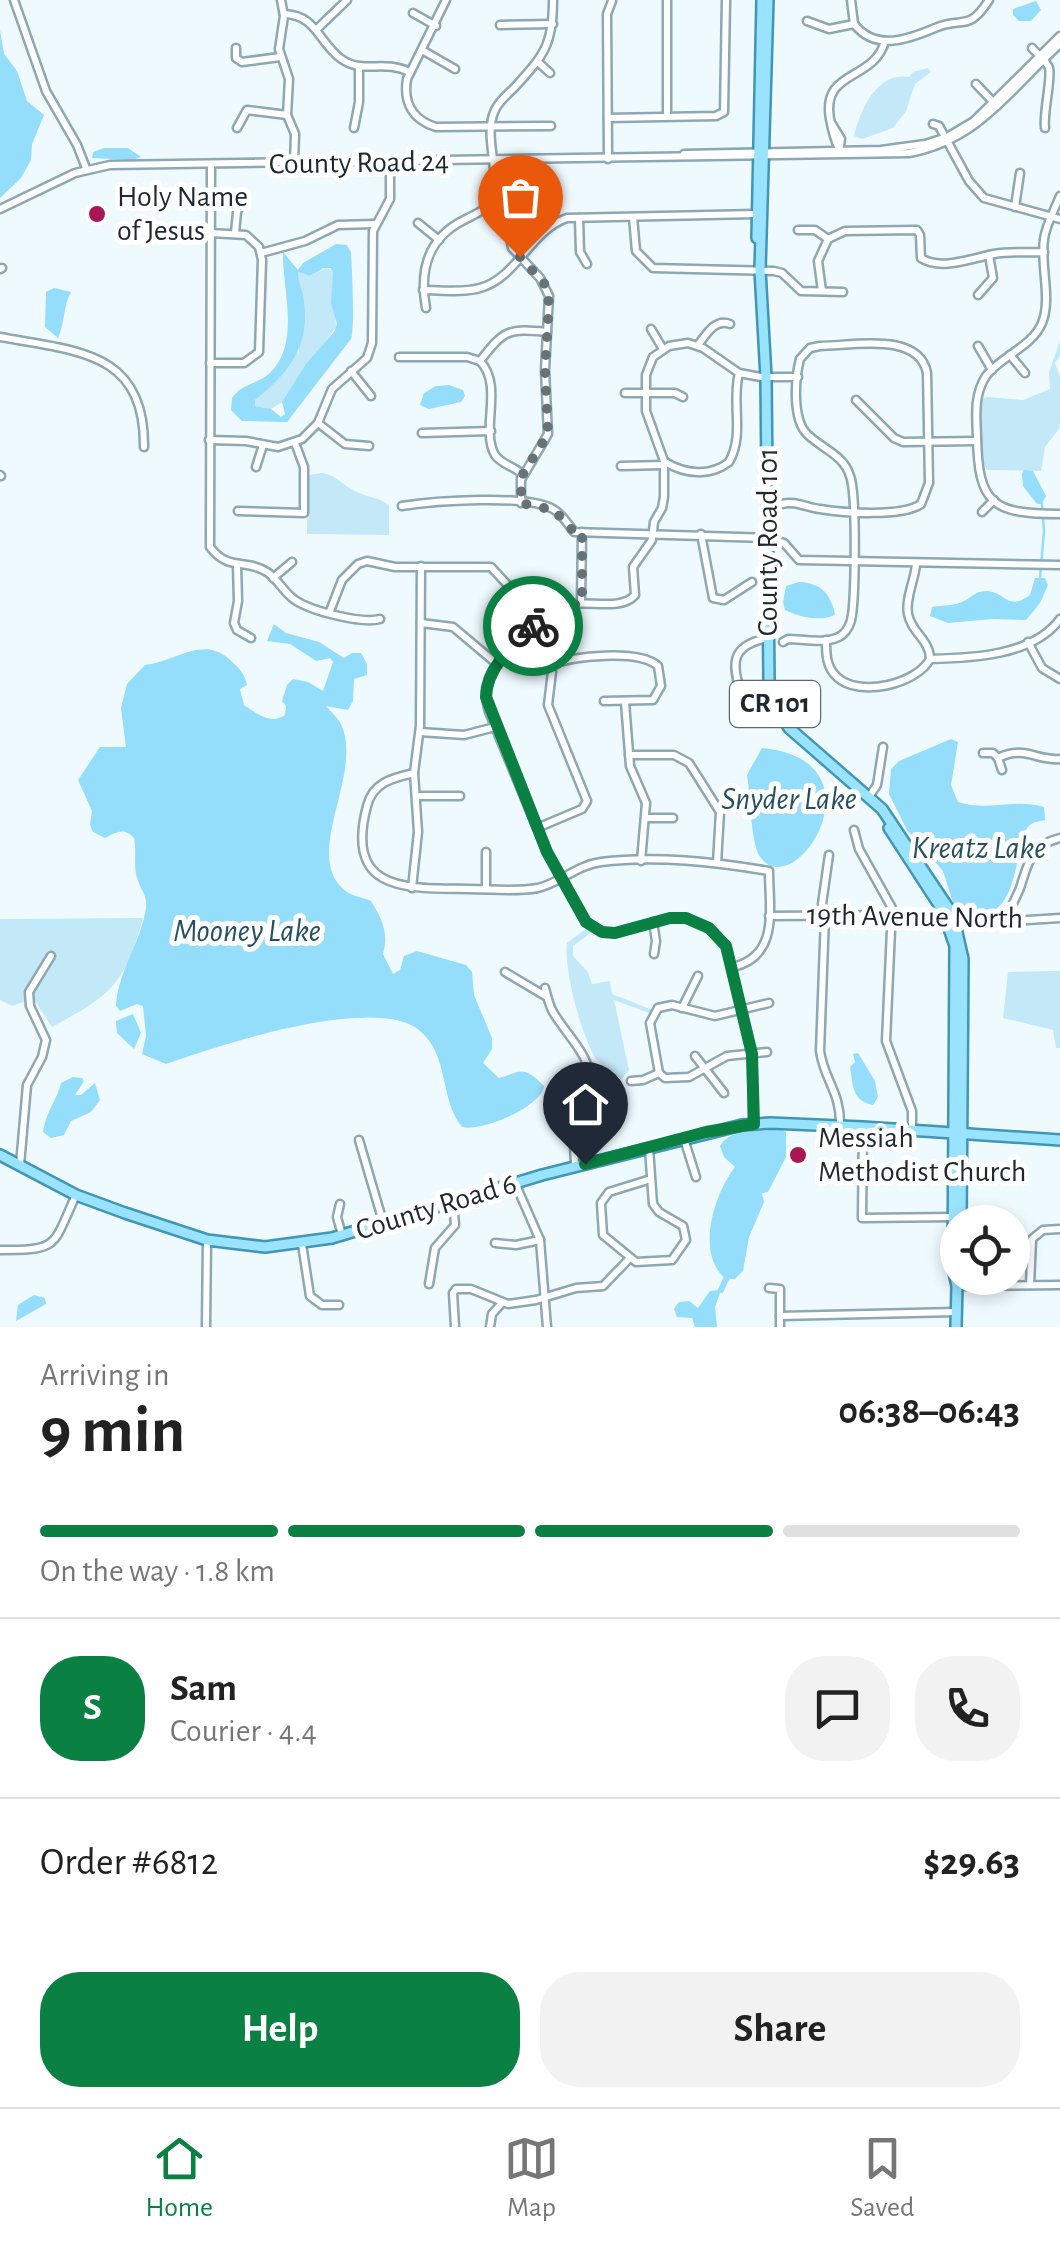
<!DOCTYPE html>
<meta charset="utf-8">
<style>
:root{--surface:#fff;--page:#f2f2f2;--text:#222;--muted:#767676;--line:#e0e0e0;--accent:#0b8043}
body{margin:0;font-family:"Alegreya Sans",sans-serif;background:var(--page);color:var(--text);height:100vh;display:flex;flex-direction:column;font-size:38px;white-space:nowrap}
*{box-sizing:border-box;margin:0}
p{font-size:32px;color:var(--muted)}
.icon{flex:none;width:55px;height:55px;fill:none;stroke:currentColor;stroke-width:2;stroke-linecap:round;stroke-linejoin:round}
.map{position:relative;height:1327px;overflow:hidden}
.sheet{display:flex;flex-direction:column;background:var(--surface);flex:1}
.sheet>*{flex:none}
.fabs{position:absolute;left:940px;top:1205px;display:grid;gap:20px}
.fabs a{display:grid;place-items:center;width:90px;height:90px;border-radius:50%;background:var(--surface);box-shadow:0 5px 15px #0003;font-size:50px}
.pin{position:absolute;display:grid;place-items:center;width:85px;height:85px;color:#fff;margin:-102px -42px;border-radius:50% 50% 50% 0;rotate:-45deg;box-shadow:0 0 10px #0007}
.pin .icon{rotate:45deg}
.courier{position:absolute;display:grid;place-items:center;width:100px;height:100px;margin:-50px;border:8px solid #0b8043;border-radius:50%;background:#fff;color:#222;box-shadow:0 2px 12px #0007}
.headline em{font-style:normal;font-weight:600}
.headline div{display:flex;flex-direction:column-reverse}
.headline{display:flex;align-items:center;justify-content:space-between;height:170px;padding:0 40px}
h1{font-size:65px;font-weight:600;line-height:75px}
.bar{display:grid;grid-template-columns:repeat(4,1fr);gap:15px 10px;align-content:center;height:120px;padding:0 40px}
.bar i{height:12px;border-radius:8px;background:var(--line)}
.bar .selected{background:var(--accent)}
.bar p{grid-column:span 4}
.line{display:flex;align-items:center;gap:25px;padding:0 40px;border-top:2px solid var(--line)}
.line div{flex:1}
.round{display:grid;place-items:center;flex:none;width:105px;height:105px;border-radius:40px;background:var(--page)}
.primary-button{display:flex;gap:20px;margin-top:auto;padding:20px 40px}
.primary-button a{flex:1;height:115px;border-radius:40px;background:var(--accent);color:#fff;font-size:40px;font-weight:600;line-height:115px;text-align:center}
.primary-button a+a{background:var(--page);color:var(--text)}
.dock{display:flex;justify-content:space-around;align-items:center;height:140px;border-top:2px solid var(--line);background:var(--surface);font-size:28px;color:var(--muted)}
.dock a{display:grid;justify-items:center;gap:5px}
.dock .selected{color:var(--accent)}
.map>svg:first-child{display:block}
.green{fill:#c3e8f8}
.water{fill:#94ddfb;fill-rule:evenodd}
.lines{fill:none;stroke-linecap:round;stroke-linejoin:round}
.stream{stroke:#94ddfb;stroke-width:2.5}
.river{stroke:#94ddfb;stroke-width:6}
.minor-casing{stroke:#8da7b3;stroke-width:11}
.major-casing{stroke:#4296b5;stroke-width:14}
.minor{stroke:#fff;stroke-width:6}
.major{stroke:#9ae3fe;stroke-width:9}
.done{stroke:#677276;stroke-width:10;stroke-dasharray:0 18}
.route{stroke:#0b8043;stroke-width:12}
.poi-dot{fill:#a81754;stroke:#fff;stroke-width:4}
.labels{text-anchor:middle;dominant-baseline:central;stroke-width:10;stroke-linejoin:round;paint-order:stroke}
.shield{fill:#fff;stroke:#62686c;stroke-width:2.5}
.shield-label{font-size:28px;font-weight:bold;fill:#1e282d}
.street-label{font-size:30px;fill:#1e282d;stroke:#fff}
.poi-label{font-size:30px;fill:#1e282d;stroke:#fff;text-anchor:start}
.water-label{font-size:32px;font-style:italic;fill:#265060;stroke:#fff}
</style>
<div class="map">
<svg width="1060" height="1327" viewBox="0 0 1060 1327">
<rect width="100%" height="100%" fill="#effaff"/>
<g class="green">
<path d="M928,68L931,72L915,84L906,111L893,128L862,139L854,136C860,110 877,71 909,77L913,72Z"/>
<polygon points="326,268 333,271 336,327 282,402 271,409 255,406 255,400 299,351 298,272 310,276"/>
<polygon points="1060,341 1060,356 1055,363 1060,377 1060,421 1059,429 1045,447 1041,471 987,470 981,459 980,400 987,397 1023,400 1050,389 1049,372"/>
<path d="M322,473C336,475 340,483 351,489C363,497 377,496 389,505V535L307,534L308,475Z"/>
<path d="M143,918C124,985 113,994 52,1027L33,998L12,1006L0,1000V919Z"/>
<path d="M590,926L596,929L573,946V956L588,972L592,984L610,981L612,994L655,1011L652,1014L614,1000L629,1070L621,1080C614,1071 604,1068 597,1060C582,1040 563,966 567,943Z"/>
<polygon points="1060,971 1060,1048 1056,1048 1053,1030 1003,1018 1008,972"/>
</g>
<g class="water">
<polygon points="1036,1 1041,10 1031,21 1019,21 1013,15 1013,9"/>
<polygon points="0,30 4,54 17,71 27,101 44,115 32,144 31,160 21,178 0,198"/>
<polygon points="104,148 128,148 141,157 132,160 92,158 93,152"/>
<path d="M336,244L347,245L351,253C352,270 355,327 351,339L287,422L242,421L231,410L232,398C241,384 258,384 270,373C301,342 282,289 283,252L298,270L303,263ZM324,268H331L333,273L331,303L337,324L334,332L306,364L282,402L285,414L281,417L271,409L255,406V400C290,372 312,344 303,295C301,287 298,281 298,272L310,276Z"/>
<path d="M54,288L71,292C63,306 65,323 58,338L45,327L46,292Z"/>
<polygon points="449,385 463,390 465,396 461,402 429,409 420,405 424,393 436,386"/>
<polygon points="1024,470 1033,471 1046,496 1042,504 1037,504 1023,486 1022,474"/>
<path d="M1035,578H1045L1048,585L1040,603L1026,620L992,619L948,623L930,616L932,607C943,605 956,606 964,601C972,597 976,591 986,591C1005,591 1007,612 1030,595Z"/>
<path d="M799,582C821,583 831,594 835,615C820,622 800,617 785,610L783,603L786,586Z"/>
<path d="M274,624L286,633L319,642L344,658L352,653H361L367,664V675L354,679L353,701L348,710L326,706C331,712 338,718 341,724C364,773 303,853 343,889C350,896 362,897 371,901C382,919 389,933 383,954L393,974L400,970L404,956L417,951L466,965L472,972L474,995L492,1038V1049L483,1063L499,1078C522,1072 522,1064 544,1086C542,1107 481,1132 462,1127C439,1099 450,1055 419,1030C373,994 217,1046 166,1064L142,1054L146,1036L143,1006L137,1004L120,1011L116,1006C118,971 141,942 146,908C148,896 140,889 137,878C133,865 137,851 134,838C124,827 116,832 105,838L93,832L90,825L92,811L78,780L100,747H126L121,708L127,684L145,665C174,663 202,635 229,659C239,668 244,672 247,685L240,689L244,705C257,714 271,725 285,715L286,706L282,701L287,685L293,679L308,682L323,691L333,662L330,658L316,661L290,644L267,641Z"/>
<path d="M951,739L958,742L951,785L958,802C987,812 1016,798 1044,807L1045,820C1041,821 1033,822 1030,825C1015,836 1021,906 985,915C977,916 968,915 960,916L956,912L943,871L907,830L889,794L891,769L899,761Z"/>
<path d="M762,748C887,760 796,904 761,858C750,844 751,796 747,775Z"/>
<polygon points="133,1014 141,1033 134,1049 117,1033 116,1021"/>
<path d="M858,1053L875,1081L878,1097L873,1105C852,1101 853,1085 850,1067L855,1062L853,1054Z"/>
<path d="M73,1077L82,1078L84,1081L75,1095H81L95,1083L100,1100L91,1112L71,1121L64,1135L51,1138L43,1132C46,1111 58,1098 61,1083Z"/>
<path d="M780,1129L786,1132V1157L768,1192L762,1193L764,1202L749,1237L743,1271L735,1279H726C695,1254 714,1194 735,1167L724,1157L720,1146C731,1127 761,1132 780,1129Z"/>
<polygon points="721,1290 715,1307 717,1327 695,1327 692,1318 677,1317 674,1309 679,1302 689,1301 698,1308 710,1291"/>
<polygon points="34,1295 45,1298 46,1304 16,1321 18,1305"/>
</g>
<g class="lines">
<polyline class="stream" points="1040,578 1044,531 1042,504"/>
<polyline class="river" points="721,1290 726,1279"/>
<g class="minor-casing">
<g id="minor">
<polyline points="14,0 46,91 77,145 86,168"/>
<polyline points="281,0 284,16 279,49 289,79 287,115 295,134 294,164"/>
<path d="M446,0L407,79C403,103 413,120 436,127L551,126"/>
<polyline points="667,0 667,116"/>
<polyline points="851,0 854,24"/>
<polyline points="413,13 436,26"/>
<path d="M284,14C316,15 318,41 340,58C362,75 382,59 410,72"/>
<polyline points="807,21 829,29 854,24"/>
<path d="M854,24C876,52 909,39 935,28C962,16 968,33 989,0"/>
<polyline points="500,25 553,24"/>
<polyline points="317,29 347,0"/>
<polyline points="236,48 236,58 242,62 280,57"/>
<path d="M1032,48C1037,54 1046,60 1049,68C1052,78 1043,112 1045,128"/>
<polyline points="422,50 455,69"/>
<polyline points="538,62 550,73"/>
<polyline points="976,84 997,106"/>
<polyline points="608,118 716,116 724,112 726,0"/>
<polyline points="832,124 841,139 839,152"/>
<polyline points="933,124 939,126 969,181 984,198 1060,219"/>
<polyline points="237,128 247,110 287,115"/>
<polyline points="354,128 359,102 359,67"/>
<path d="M839,149C834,139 832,130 830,119C821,69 874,82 885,41"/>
<polyline points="684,154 881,150 925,144 947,137 974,121 1060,36"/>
<polyline points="608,159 607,14 612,1"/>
<path d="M211,164L210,547C229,572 245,558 267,572C278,579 284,593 295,600C311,611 362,624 380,619"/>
<polyline points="494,195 507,223 512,248 540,278 549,296 545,370 548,434 522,478"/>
<path d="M1060,196C1055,209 1046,224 1044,239C1040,266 1052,298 1042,323C1032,347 1001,356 986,376C974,394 976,415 977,436C978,505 993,514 1060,514"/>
<polyline points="1015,207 1020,173"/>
<path d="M0,209L75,173L110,165L909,153C979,140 1010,89 1060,44"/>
<polyline points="633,217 636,251 653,268 774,271 782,273 801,291 843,292"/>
<polyline points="579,218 580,252 587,264"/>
<polyline points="418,223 439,240"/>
<polyline points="798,230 815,230 828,239"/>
<polyline points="235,233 237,212 244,198"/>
<path d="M828,239L845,231L917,230L920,235L921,258C940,271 973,258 994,254C1010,251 1028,253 1044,252"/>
<polyline points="261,253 305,241 338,225 374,224"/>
<polyline points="0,269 2,268"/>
<path d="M423,290C441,290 462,293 480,288C517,278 531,230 567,218L756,214"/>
<polyline points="822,291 818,261 828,239"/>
<polyline points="978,295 993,278 989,255"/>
<path d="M426,308C419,269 428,237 466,219C475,214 485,211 490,201C503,174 482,137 495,110C499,101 508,94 515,87C544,55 553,45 553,0"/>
<polyline points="651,329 663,349"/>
<path d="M0,337C75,351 145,350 144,447"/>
<path d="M698,345C706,335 715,318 730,324"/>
<polyline points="978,346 992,370"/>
<polyline points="1010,355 1025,373"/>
<polyline points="399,357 467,357 480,361"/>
<path d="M480,361C504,386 480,429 495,455C501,464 513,466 521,473V503"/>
<path d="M480,361C504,330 508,328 547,332"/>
<polyline points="210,363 244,363 259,352 262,260 259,247 246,235 210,233"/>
<polyline points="351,371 371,396"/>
<polyline points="625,393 675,393 683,397"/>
<polyline points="856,400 894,438 903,442 977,441"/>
<polyline points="318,423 345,444 369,446"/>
<polyline points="422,433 491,431"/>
<polyline points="209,440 246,441 278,447 302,439 318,423 332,389 367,358 372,343 373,231 390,199 390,162"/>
<path d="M665,462C685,474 710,477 729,462C745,434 731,403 739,373"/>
<polyline points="621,466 664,465"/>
<polyline points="256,467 263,445"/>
<polyline points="0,475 1,476"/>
<path d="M782,504C796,500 807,508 820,509C844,513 903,517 921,504L929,483L927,373C919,331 852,346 820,346L810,348L800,359C795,378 792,419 807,434C821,448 844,455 850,476C857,495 855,593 852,615C851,623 848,630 842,635C828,645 804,639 788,639L783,642"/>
<path d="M402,506C433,501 527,494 553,509C562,514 568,524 574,532L768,538L784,543L799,560L1060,565"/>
<polyline points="238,511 304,513 304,467 295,443"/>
<polyline points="982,512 994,500"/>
<polyline points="701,534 713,598 724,600 752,582"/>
<path d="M916,564C915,580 905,598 908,614C911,632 930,640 930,659"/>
<polyline points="237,565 238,601 234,623 237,630 251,638"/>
<polyline points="273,578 292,562"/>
<polyline points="581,603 582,532"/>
<polyline points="330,611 342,580 358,564 367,561 395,567 491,567 540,620"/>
<polyline points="421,623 453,627 497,664"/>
<polyline points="523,636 549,663 552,672 548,705 587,801 582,809 537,828"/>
<path d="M826,640C826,654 826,667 837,677C859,698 917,684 930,659"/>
<polyline points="1028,642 1042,668 1060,679"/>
<path d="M930,659C972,658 1033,656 1060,619"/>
<path d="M550,665C574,656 638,649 658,666L661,686L653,700L604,701"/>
<path d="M742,696C731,664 730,645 768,638"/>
<polyline points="625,702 630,766 646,803 641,861"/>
<polyline points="420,732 464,735 495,727"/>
<polyline points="983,753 993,753 998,758"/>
<polyline points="629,755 674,755 689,763 720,812 717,863"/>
<path d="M998,758C1025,745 1036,761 1060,759"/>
<polyline points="998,758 1002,770"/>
<path d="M414,773C393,778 373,782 367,806C344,893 407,888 469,889C491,889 516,892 538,888C560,883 577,865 601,862C656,855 715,862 769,871C769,908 780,956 733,967"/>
<polyline points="416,796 460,796"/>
<polyline points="869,797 877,785 883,747"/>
<polyline points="646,818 673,818"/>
<polyline points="854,830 859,849 892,908 886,1041 912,1111 912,1136"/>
<polyline points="486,852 486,889"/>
<path d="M829,855L822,904L825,916L820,1051C824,1080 841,1092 840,1126"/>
<polyline points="412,888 418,832 414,773 420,726 421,566"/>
<polyline points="769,916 918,915 977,923 1060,918"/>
<path d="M1011,921C1009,906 1015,901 1020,888C1028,863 1031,845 1060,838"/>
<polyline points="653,922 656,941 654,954"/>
<polyline points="505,972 547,997"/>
<path d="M545,988C547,996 549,1005 553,1012C567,1036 591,1055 591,1085L572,1101L575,1166"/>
<polyline points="682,1008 698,976"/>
<polyline points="695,1056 724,1093"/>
<polyline points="659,1073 650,1023 658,1008 672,1005 715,1016 769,1003"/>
<polyline points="631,1081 643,1080 659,1073 665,1078 689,1077 727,1056 767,1052"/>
<path d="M753,1124L752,1054L726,946L709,928L686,918H670L615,933L602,932L586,922L547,852L489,712C486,701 484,691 488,681C495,657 543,611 567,605C587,599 620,612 635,595L633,567L652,540L654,522L662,508L664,497V461L646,411V375L653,357L669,346L688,343L703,348L739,373L761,377H798"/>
<polyline points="863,1127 862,1218 955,1217"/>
<polyline points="684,1139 696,1177"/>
<polyline points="359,1140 383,1222"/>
<polyline points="649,1148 653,1204 659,1212 683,1226 686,1240 672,1260 636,1262 603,1235 601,1203 609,1192 651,1179"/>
<polyline points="20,1165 27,1085 42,1057 46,1040 30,1006 29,992 51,956"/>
<polyline points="515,1183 540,1240 547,1327"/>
<polyline points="340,1204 337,1217 342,1235"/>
<polyline points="495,1243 516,1245 540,1240"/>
<polyline points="302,1244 310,1296 322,1305 339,1305"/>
<path d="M0,1250C60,1250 52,1247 76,1195"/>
<polyline points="429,1284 435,1248 455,1225 453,1201"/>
<polyline points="1030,1285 1032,1239 1043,1230 1060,1229"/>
<polyline points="957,1286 1060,1285"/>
<polyline points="769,1288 780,1289 780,1327"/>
<polyline points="780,1316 956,1312"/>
<polyline points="206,1327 207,1240"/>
<polyline points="455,1327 453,1293 456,1289 471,1289 508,1304 536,1300 576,1288 603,1286 629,1259"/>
<polyline points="490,1327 492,1314 502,1303"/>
</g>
</g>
<g class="major-casing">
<g id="major">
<polyline points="768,0 760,270 766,377 769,682 776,706 789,728 882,809 953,915 963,959 961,1222"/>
<polyline points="757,238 762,0"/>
<polyline points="889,828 943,911 955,946 953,1268 957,1286 956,1327"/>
<polyline points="0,1155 76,1195 125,1213 207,1240 265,1247 332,1238 542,1175 742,1125 770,1123 863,1127 1060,1140"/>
</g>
</g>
<use href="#minor" class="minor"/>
<use href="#major" class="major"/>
</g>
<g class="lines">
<polyline class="done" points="520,257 544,283 549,303 545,370 548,434 523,474 520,503 554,510 574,532 582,532 582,603 559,608 533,626"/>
<path class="route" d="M533,626C512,646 487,667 486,697L547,852L586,922L602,932L615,933L670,918H686L709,928L726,946L752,1054L754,1124L706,1132L585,1164"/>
</g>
<g class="poi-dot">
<circle cx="97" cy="214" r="10"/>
<circle cx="798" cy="1155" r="10"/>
</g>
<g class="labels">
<rect class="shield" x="730" y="681" width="90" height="46" rx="8"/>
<g class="shield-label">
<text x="775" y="704">CR 101</text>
</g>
<g class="street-label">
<text transform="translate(359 163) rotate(-1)">County Road 24</text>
<text transform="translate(768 542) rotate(-90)">County Road 101</text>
<text transform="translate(915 917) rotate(1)">19th Avenue North</text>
<text transform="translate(436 1207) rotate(-17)">County Road 6</text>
</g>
<g class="poi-label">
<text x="117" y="197">Holy Name<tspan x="117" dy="34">of Jesus</tspan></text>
<text x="818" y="1138">Messiah<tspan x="818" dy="34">Methodist Church</tspan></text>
</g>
<g class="water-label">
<text x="789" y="799">Snyder Lake</text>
<text x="979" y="848">Kreatz Lake</text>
<text x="247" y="931">Mooney Lake</text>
</g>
</g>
</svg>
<div class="fabs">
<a><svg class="icon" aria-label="locate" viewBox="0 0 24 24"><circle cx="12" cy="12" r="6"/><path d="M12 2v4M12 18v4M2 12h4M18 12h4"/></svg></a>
</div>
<div class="pin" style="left:520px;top:257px;background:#ea580c"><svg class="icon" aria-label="bag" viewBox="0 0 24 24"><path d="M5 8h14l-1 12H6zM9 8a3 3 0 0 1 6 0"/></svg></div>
<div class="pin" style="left:585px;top:1164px;background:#1f2937"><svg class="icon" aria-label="home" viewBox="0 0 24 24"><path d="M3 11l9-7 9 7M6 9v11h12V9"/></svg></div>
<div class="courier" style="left:533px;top:626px"><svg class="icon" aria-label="bike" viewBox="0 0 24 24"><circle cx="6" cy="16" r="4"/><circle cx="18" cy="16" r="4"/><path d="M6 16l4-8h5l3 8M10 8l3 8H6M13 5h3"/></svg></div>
</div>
<section class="sheet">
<div class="headline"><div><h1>9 min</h1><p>Arriving in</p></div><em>06:38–06:43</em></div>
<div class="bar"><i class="selected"></i><i class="selected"></i><i class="selected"></i><i></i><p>On the way · 1.8 km</p></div>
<div class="line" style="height:180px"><b class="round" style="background:var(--accent);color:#fff">S</b><div><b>Sam</b><p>Courier · 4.4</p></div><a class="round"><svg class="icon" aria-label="chat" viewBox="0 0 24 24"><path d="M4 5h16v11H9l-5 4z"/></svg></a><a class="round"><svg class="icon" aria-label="phone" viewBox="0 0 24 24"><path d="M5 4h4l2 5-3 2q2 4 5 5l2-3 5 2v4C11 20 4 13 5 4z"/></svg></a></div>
<div class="line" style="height:130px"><div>Order #6812</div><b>$29.63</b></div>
<div class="primary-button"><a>Help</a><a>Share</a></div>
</section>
<nav class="dock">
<a class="selected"><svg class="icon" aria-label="home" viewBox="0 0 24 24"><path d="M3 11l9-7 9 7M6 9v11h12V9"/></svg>Home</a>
<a><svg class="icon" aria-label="map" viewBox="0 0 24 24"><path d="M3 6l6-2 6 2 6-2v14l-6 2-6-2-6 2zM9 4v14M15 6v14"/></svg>Map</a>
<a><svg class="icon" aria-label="saved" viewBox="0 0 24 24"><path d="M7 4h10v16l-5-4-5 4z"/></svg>Saved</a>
</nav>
